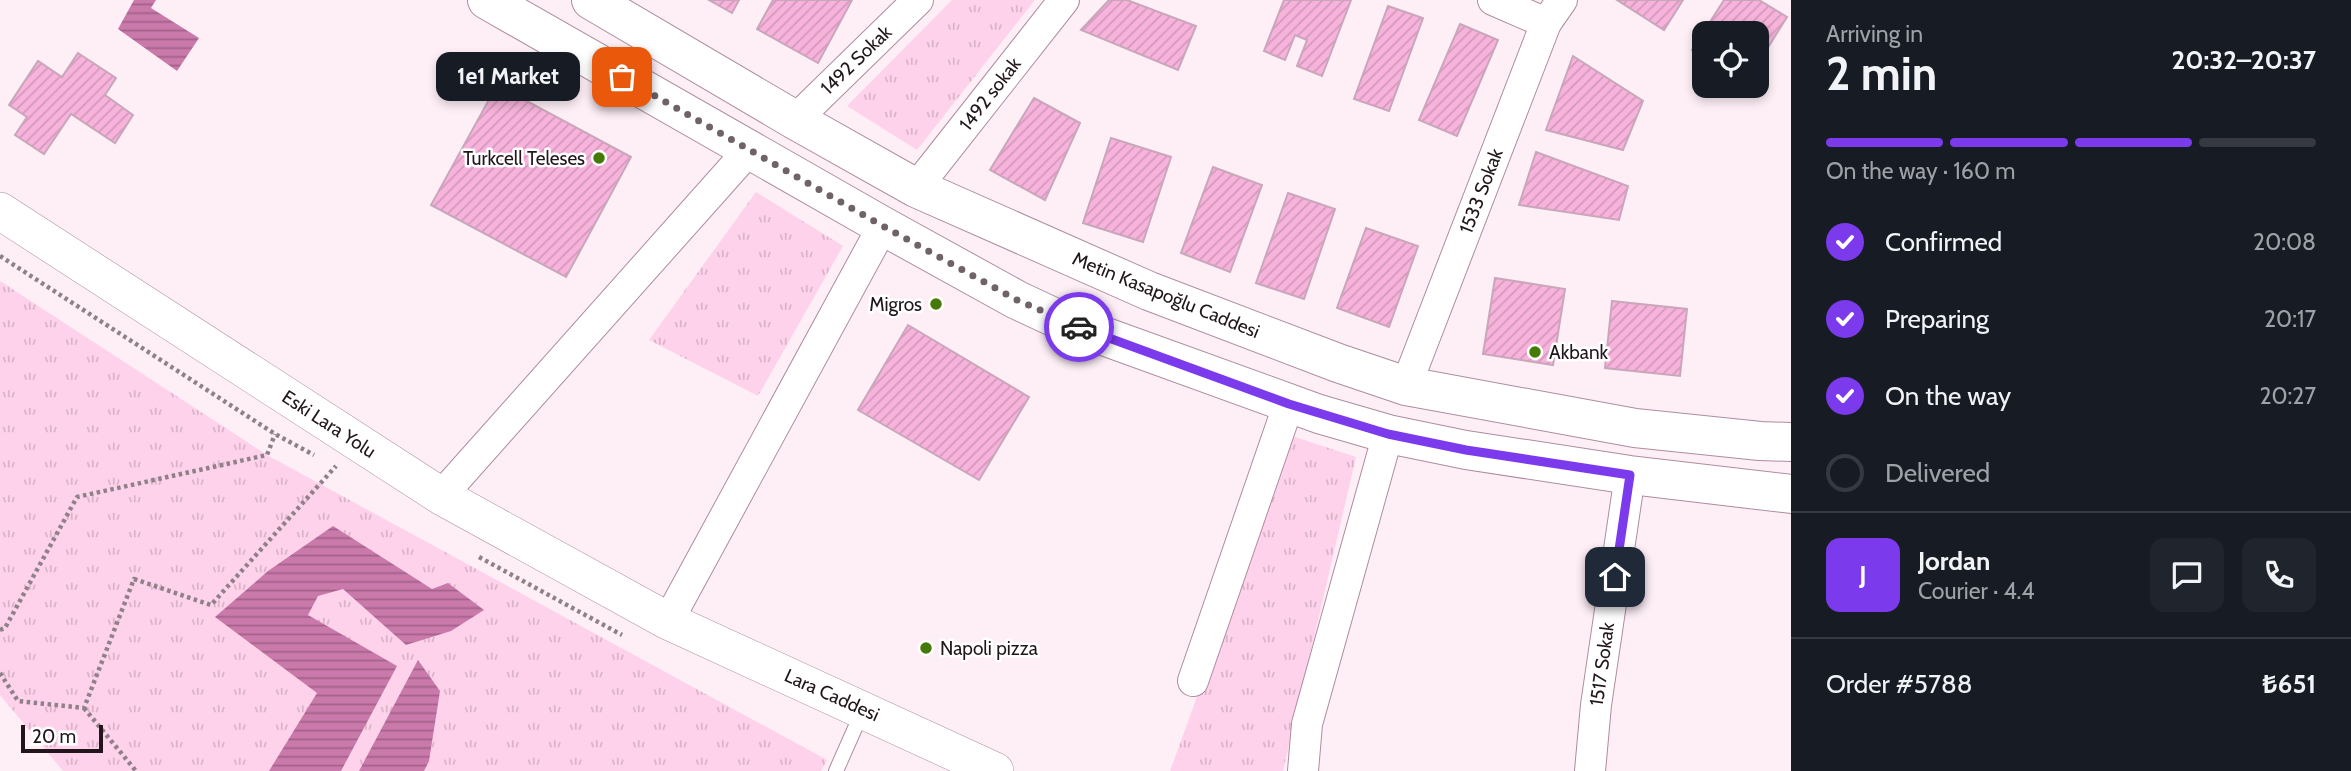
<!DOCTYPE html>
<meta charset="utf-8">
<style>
:root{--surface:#171b24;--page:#20242c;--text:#f1f3f6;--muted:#9ea1a6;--line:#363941;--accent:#7c3aed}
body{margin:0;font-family:Cabin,sans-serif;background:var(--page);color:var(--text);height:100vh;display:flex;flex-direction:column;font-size:26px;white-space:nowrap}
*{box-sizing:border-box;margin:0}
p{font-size:23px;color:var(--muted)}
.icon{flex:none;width:38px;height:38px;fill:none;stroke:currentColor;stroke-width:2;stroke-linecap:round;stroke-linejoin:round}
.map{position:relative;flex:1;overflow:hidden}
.details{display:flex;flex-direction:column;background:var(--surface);width:560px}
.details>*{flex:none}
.fabs{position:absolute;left:1692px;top:21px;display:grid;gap:14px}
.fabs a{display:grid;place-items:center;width:77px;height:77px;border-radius:14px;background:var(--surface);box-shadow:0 4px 10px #0003;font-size:35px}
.scale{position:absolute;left:21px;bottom:18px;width:82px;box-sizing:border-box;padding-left:7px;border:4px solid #22161d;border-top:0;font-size:19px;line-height:24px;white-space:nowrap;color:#22161d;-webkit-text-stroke:5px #fff;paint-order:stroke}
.pin{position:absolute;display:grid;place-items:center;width:60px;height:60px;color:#fff;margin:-30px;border-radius:14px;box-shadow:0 4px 10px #0006}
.courier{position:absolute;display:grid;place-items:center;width:70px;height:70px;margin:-35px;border:5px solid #7c3aed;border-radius:50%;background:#fff;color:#222;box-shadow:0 2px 9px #0007}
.bubble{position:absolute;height:49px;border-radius:14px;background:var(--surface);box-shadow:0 4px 10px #0003;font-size:23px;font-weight:700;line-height:49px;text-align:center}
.headline em{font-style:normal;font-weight:700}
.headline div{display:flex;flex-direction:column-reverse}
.headline{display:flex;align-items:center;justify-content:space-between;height:119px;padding:0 35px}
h1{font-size:46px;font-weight:700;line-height:52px}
.bar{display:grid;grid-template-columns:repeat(4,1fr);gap:10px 7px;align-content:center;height:84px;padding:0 35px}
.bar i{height:9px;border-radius:5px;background:var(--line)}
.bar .active{background:var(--accent)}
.bar p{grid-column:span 4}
.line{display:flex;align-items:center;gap:18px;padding:0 35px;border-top:2px solid var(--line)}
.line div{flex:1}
.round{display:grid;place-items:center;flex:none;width:74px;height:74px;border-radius:14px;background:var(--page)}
ol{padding:0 35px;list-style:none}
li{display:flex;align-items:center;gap:21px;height:77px}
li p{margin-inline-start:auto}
li .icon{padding:7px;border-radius:50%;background:var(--accent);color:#fff;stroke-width:4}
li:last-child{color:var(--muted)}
li i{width:38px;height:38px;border:4px solid var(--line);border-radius:50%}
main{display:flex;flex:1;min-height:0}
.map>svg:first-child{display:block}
.park{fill:url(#park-tufts)}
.water{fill:url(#water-rules)}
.building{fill:url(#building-hatch);stroke:#caa6ba;stroke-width:2}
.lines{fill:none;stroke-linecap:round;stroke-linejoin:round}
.service-casing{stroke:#ae8ca0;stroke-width:16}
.minor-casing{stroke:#ae8ca0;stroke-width:32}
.tertiary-casing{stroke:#ae8ca0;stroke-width:38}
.primary-casing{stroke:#ae8ca0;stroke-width:40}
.path{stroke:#8f8189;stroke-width:4.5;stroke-dasharray:3.5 3.5;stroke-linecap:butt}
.service{stroke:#fff;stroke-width:14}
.minor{stroke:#fff;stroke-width:30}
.tertiary{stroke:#fff;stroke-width:37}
.primary{stroke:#fff;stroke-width:38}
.done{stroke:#6f6269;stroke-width:7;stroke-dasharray:0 12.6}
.route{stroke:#7c3aed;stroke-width:9}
.poi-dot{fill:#457a08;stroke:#fff;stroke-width:2.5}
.labels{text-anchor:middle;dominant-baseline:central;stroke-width:5;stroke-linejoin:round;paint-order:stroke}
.street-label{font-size:19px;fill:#22161d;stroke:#fff}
.poi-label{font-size:19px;fill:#22161d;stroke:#fff;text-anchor:end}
</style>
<main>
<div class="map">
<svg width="1791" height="771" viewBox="0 0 1791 771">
<defs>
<pattern id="park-tufts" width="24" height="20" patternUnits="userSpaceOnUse" patternTransform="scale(1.75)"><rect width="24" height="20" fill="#fed2eb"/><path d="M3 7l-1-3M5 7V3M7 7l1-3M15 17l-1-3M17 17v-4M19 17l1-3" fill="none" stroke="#d9b4c9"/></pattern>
<pattern id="water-rules" width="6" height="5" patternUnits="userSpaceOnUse" patternTransform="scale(1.75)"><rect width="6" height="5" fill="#c979aa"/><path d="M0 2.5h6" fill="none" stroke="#a3628a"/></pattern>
<pattern id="building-hatch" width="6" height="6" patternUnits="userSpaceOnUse" patternTransform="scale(1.75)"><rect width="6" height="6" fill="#f7b3db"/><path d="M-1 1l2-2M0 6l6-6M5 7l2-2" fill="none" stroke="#d399bc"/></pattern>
</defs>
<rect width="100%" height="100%" fill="#feeff7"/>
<g class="park">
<polygon points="952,0 1035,0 917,150 847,106"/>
<polygon points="756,192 843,246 758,396 649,340"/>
<polygon points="0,281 267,455 827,760 821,771 63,771 0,695"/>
<polygon points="1292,436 1356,457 1283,771 1170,771"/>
</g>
<g class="water">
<polygon points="134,0 156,0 151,8 199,38 177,71 118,29"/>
<polygon points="333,526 432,589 448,583 484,610 451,631 406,645 343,589 318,596 308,615 397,666 341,771 269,771 317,693 215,617 268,571"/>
<polygon points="418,660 440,691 429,761 424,771 359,771"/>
</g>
<g class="building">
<polygon points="709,0 739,0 732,13"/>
<polygon points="773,0 852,0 818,63 757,29"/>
<polygon points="1109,0 1127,0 1196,26 1178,70 1081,30"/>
<polygon points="1284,0 1351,0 1322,76 1297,66 1307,40 1295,35 1285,60 1264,51"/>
<polygon points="1617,0 1683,0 1664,30"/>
<polygon points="1724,0 1759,0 1787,17 1757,65 1757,33 1704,33 1704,58 1692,50"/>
<polygon points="1388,6 1423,18 1389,111 1354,99"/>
<polygon points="1460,24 1498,40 1457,136 1419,120"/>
<polygon points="78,53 116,78 105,95 133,115 115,143 71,114 44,154 15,135 27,117 9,105 38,61 62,77"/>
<polygon points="1573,56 1643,101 1623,150 1546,130"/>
<polygon points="497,85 631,157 566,277 431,205"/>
<polygon points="1034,98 1080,123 1045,200 990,170"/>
<polygon points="1111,138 1171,157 1143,242 1083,223"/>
<polygon points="1536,152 1628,186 1619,220 1519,205"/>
<polygon points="1213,167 1262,185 1230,272 1181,253"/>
<polygon points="1288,193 1335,209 1304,299 1256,283"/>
<polygon points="1366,228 1418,246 1389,327 1337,308"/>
<polygon points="1495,278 1565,289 1553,365 1483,354"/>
<polygon points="1612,301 1687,309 1680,376 1605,368"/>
<polygon points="908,325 1029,397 979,480 858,410"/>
</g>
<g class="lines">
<g class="service-casing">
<polyline id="service" points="836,771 863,710"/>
</g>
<g class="minor-casing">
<g id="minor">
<polyline points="1493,0 1546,23"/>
<polyline points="795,120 918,0"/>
<polyline points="916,188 1064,0"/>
<polyline points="1406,386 1546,23 1562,0"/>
<polyline points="441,496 750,149"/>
<polyline points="668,621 883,226"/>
<polyline points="1193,681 1289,403"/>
<polyline points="1303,771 1307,724 1388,434"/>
<polyline points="1590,771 1596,705 1630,475"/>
</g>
</g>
<g class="tertiary-casing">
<polyline id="tertiary" points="0,211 441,496 668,621 995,771"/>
</g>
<g class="primary-casing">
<g id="primary">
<polyline points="487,0 883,226 1017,300 1062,321 1319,414 1388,434 1466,450 1630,475 1791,494"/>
<polyline points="591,0 795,120 916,188 1149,291 1338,363 1406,386 1635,428 1760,441 1791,442"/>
</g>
</g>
<g class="path">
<polyline points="0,256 275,434 314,455"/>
<polyline points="479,557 622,635"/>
<polyline points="0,630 5,628 77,497 267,455 275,434"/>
<polyline points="0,673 18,701 84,708 134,579 211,605 336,466"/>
<polyline points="84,708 136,771"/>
</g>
<use href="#service" class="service"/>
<use href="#minor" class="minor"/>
<use href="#tertiary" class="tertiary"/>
<use href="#primary" class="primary"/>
</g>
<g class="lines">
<polyline class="done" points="622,77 883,226 1017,300 1079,327"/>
<polyline class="route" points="1079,327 1289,404 1388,434 1466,450 1630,475 1615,577"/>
</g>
<g class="poi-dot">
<circle cx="599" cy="158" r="7"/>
<circle cx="936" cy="304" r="7"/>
<circle cx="1535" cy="352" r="7"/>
<circle cx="926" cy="648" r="7"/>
</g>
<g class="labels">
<g class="street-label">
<text transform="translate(856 60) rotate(-44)">1492 Sokak</text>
<text transform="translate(990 94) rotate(-52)">1492 sokak</text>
<text transform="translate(1481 191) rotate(-69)">1533 Sokak</text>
<text transform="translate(1166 295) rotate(22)">Metin Kasapoğlu Caddesi</text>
<text transform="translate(329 424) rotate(33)">Eski Lara Yolu</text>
<text transform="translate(1602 664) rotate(-82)">1517 Sokak</text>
<text transform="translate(832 695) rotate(24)">Lara Caddesi</text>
</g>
<g class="poi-label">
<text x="585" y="158">Turkcell Teleses</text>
<text x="922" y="304">Migros</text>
<text x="1549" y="352" text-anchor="start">Akbank</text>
<text x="940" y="648" text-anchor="start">Napoli pizza</text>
</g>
</g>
</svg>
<div class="fabs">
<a><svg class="icon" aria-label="locate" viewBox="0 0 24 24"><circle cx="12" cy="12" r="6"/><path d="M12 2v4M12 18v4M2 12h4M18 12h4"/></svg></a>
</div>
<div class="scale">20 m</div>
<div class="pin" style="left:622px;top:77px;background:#ea580c"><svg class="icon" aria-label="bag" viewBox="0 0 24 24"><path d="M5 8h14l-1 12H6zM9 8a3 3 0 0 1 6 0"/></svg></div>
<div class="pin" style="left:1615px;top:577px;background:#1f2937"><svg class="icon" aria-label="home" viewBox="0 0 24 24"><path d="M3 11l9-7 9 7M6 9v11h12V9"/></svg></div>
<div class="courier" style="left:1079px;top:327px"><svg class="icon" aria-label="car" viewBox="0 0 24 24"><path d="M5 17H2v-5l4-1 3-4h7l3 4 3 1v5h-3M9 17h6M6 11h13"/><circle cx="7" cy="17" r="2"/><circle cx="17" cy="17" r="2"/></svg></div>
<div class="bubble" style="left:436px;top:52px;width:144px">1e1 Market</div>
</div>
<section class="details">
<div class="headline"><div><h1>2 min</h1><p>Arriving in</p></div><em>20:32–20:37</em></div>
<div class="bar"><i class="active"></i><i class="active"></i><i class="active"></i><i></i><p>On the way · 160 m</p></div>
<ol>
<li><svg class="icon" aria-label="check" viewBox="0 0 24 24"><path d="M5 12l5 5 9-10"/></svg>Confirmed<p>20:08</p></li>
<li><svg class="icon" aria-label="check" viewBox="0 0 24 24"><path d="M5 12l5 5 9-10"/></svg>Preparing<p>20:17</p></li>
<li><svg class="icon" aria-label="check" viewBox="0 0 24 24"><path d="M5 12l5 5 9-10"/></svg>On the way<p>20:27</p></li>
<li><i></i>Delivered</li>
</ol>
<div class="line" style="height:126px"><b class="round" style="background:var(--accent);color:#fff">J</b><div><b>Jordan</b><p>Courier · 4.4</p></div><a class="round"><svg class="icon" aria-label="chat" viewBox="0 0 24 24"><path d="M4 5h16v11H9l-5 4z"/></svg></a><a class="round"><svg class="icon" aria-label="phone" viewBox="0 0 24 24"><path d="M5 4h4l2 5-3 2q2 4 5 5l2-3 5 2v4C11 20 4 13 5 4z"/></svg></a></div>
<div class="line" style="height:91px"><div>Order #5788</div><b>₺651</b></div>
</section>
</main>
